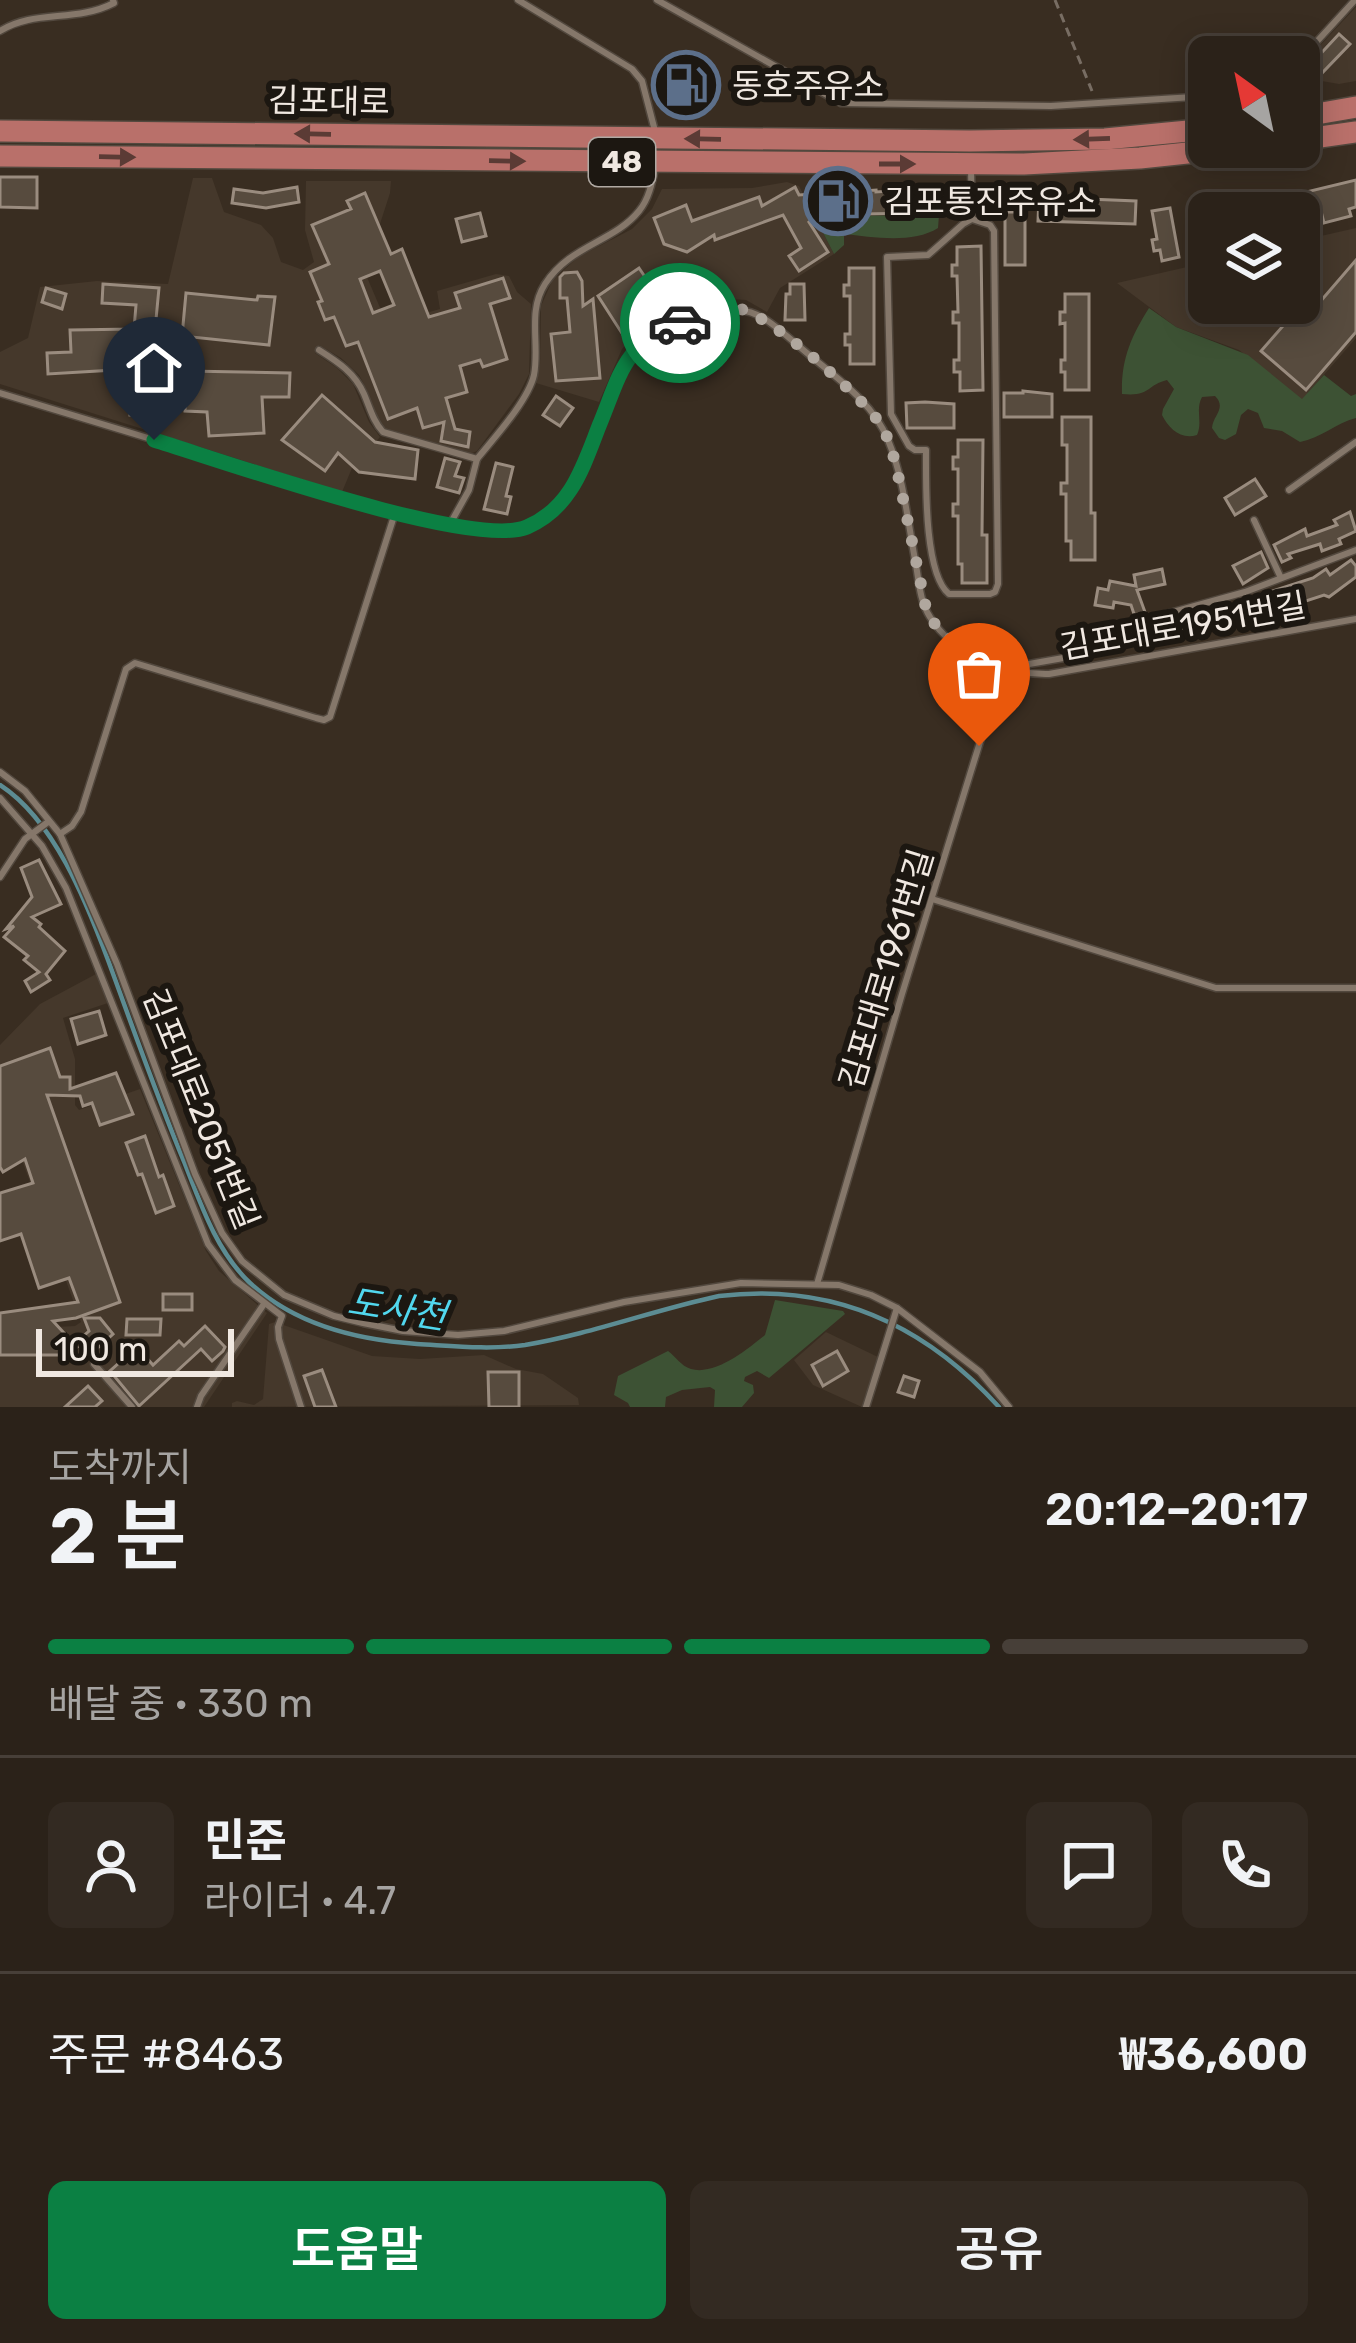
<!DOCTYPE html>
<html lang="ko">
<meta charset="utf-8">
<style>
:root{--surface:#2b2219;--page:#332a22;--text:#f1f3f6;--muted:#a6a4a2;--line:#473f38;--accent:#0b8043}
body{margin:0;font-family:Rubik,"Noto Sans KR",sans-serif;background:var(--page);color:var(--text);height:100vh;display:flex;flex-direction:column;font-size:45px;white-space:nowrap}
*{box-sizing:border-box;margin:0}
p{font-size:39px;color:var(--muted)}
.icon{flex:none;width:66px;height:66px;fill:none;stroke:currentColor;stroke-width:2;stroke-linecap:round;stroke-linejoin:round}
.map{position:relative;height:1407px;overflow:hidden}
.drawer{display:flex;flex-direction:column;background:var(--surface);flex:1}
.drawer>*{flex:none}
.needle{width:78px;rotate:327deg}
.buttons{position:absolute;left:1188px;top:36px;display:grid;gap:24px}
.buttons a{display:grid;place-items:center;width:132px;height:132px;border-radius:18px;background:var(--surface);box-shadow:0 6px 30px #0003,0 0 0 3px var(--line);font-size:60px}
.scale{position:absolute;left:36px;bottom:30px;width:198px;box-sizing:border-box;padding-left:12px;border:6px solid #f0e8e1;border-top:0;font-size:33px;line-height:42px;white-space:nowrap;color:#f0e8e1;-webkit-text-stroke:9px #1c1711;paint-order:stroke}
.pin{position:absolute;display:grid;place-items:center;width:102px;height:102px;color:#fff;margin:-123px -51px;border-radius:50% 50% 50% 0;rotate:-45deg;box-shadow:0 0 12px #0007}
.pin .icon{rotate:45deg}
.courier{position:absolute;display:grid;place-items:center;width:120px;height:120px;margin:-60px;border:9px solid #0b8043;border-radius:50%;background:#fff;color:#222;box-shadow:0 3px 15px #0007}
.headline em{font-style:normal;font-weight:600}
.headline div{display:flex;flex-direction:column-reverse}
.headline{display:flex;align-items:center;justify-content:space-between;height:204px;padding:0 48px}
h1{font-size:78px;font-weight:600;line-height:90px}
.bar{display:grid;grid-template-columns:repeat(4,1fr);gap:18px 12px;align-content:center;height:144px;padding:0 48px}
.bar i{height:15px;border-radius:9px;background:var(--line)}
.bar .active{background:var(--accent)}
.bar p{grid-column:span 4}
.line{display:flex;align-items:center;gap:30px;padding:0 48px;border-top:3px solid var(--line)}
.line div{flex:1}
.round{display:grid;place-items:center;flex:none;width:126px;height:126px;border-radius:18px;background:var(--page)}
.cta{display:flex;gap:24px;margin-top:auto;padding:24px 48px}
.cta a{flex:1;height:138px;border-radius:18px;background:var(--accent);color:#fff;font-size:48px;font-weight:600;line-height:138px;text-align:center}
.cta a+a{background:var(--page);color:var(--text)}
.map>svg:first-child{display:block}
.industrial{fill:#45382b}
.green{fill:#3d5234}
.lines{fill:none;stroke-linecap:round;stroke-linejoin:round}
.stream{stroke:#5c8c93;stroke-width:4.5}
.building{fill:#574b3e;stroke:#9a8c7f;stroke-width:3;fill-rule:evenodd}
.lane-casing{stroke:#52483e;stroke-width:9}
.primary-casing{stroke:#52483e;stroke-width:24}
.path{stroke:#786d63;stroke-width:3;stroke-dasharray:9 6;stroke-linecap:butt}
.lane{stroke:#85776a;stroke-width:6}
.primary{stroke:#b9706a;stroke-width:21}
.oneway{fill:#5b3b35}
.done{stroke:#b0a79e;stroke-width:12;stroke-dasharray:0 21.6}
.route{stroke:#0b8043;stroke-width:15}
.labels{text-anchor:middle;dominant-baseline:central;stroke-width:12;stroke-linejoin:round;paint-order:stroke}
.shield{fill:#1c1711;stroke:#b0a9a3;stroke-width:3}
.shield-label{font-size:30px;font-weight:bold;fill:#f0e8e1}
.poi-label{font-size:33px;fill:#f0e8e1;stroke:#1c1711;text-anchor:start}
.street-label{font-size:33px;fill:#f0e8e1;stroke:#1c1711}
.water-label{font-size:36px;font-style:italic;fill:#51d7ee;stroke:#1c1711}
</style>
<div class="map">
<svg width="1356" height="1407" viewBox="0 0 1356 1407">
<rect width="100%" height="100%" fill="#392d21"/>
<g class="industrial">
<polygon points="1356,7 1356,81 1339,84 1316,80 1299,84 1299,68"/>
<polygon points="193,178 212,178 224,212 261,225 273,238 281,262 303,270 314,262 305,230 306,181 391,181 390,193 378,230 352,242 387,324 440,309 437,291 496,274 509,276 517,292 531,304 529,374 519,394 477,451 470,454 385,429 378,421 366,388 359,375 341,358 319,345 315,353 337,368 353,384 369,422 380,437 352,468 342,492 0,384 0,352 28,338 40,287 97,281 168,284"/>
<polygon points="787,182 799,186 834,254 780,288 767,312 746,300 731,299 704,304 652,325 636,334 622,349 599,402 536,383 540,364 541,306 552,281 578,257 632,229 652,209 662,189 752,188"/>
<polygon points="1356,228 1356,338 1302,400 1239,350 1176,327 1117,283 1209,262 1209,303 1299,303 1299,241"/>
<polygon points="96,974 108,1003 63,1018 75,1059 75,1105 79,1110 140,1089 206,1251 219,1271 267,1313 204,1407 0,1407 0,1330 75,1326 81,1322 15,1141 0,1122 0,1045 40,1004"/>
<polygon points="275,1322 372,1356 420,1359 484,1355 516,1369 543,1374 578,1398 579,1405 232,1407 232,1403 237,1401 254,1405 263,1399 269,1324"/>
<polygon points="826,1332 878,1357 862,1407 813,1385 794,1360"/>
</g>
<g class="green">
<path d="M939,215L938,228C913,244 872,237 844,234V245L834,254L817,221L830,216Z"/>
<path d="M1149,308L1176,327L1248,355L1302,399L1324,375L1351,396L1356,394V418C1336,423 1321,438 1300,442L1282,431L1264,428L1258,413L1248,409L1241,415L1236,434L1225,440L1219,438L1212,428C1213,415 1227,408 1215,396L1202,397C1195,410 1203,422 1197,435C1181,440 1169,429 1162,415L1163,409L1174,389L1167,380C1146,385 1151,397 1122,394C1121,359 1131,337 1149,308Z"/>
<path d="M775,1300L843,1311L845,1314L769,1378L757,1371L745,1377L744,1381L753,1385L754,1393L742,1407H714L715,1390L710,1387L682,1390L666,1397L665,1407H630L628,1403L614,1395L618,1376L668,1351C675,1356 681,1366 691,1369C715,1376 748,1349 765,1335Z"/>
</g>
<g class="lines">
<path class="stream" d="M0,785C54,820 86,901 108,960C133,1028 157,1097 185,1164C201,1205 217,1252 250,1283C295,1325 356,1340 417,1344C453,1346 489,1350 525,1345C591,1334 654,1310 719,1296C833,1282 924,1324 999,1407"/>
</g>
<g class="building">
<polygon points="1339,34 1350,44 1323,72 1313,62"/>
<polygon points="0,177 37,177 37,208 0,207"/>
<polygon points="1356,180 1356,207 1349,209 1351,216 1324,223 1322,215 1312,217 1306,192"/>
<polygon points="297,187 299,202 266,208 232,203 234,189 263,193"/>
<polygon points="795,187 799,195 876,190 876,192 906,190 909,193 920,190 928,196 929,205 926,210 920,213 862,214 862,207 808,210 813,219 809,222 828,252 799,271 789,256 801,248 783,215 715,240 714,235 687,252 664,244 654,218 686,205 692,221 759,197 762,206"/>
<path d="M365,193L391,254L402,249L429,317L460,308L455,293L503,278L510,298L490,304L507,359L483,367L480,360L460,366L467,392L446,398L455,429L470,432L468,447L441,441L444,422L423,428L417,408L388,419L358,342L346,346L334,317L325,320L318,302L322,301L310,272L329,264L312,225L351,209L347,201ZM380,271L394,305L373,313L360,279Z"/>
<polygon points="1039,197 1136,201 1135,224 1038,221"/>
<polygon points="1170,208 1179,257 1162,261 1160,250 1154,251 1152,240 1157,239 1152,211"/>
<rect x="1005" y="212" width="20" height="53"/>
<polygon points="480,213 486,236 462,242 456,219"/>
<polygon points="981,246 983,390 960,391 960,372 954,372 954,360 959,360 959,323 953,323 953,312 958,312 957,276 952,276 952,265 957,265 957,247"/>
<polygon points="1356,260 1356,332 1306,390 1261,351 1304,302 1313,310"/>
<polygon points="639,268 667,309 625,338 598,296"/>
<polygon points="849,268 874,268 874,364 850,364 850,345 845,345 845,334 850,334 850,296 844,296 844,285 849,285"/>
<polygon points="577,272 582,281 583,306 593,299 600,378 556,381 551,334 570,332 567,298 560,298 560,277 564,273"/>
<polygon points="103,284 159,288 155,330 159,330 158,354 170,355 168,375 153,374 151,416 130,415 135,348 112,347 114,370 48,374 47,353 71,352 70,330 134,329 136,305 102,303"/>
<polygon points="790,284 804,284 805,320 785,320 786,294 790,294"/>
<polygon points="46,288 66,294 62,309 42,302"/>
<polygon points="186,293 257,300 258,296 275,297 269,345 182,336"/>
<polygon points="1065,294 1089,294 1089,390 1065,390 1065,372 1061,372 1061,360 1065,360 1065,323 1060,324 1060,312 1065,312"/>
<polygon points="186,371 290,373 289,397 262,397 264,433 209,436 207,412 185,411"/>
<polygon points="1023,391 1052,394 1052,417 1004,417 1004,393 1023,393"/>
<polygon points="322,395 375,442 418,450 415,479 359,472 338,453 325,471 282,440"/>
<polygon points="556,396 573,408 560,426 543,415"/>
<polygon points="925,402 954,404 954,428 907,428 906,403"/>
<polygon points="1062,417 1091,417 1091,513 1095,513 1095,560 1071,560 1071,541 1066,541 1066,494 1061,494 1061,483 1067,483 1067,445 1062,445"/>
<polygon points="958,440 983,440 982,535 987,535 987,583 962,583 962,564 958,564 958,516 953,516 953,504 958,504 958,469 953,469 953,457 958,457"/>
<polygon points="445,458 460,462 455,476 464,478 459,493 437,487"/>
<polygon points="496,463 513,467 506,496 511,497 507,514 484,509"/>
<polygon points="1255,479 1266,496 1235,515 1225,498"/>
<polygon points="1350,512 1356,531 1339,539 1341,544 1322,551 1320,544 1288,554 1291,558 1282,562 1274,545 1305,529 1307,536 1337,525 1334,520"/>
<polygon points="1261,552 1268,568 1243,584 1233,566"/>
<polygon points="1351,560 1356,566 1356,577 1329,597 1324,595 1266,614 1260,595 1313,578 1326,569 1330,575"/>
<polygon points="1162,569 1165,584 1137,590 1145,612 1137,615 1134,614 1131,605 1114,602 1113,608 1095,605 1098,588 1108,590 1110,581 1136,586 1134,575"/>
<polygon points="1184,618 1188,635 1169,639 1166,622"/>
<polygon points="39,860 61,904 32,917 41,924 39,927 65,951 46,974 50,980 31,992 25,981 39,972 24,960 28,956 4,937 14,926 6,929 32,897 21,868"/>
<polygon points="99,1011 106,1035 78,1044 71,1019"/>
<polygon points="50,1048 60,1077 70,1077 70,1089 116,1073 133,1114 100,1125 92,1103 83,1106 80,1096 47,1095 120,1302 76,1318 53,1321 77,1347 64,1358 61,1355 0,1355 0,1313 78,1302 69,1278 39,1288 21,1234 0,1241 0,1193 33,1183 25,1159 3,1172 0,1167 0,1066"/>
<polygon points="145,1136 159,1177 163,1175 174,1206 156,1213 142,1174 138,1175 126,1143"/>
<rect x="163" y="1294" width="29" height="16"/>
<polygon points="84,1318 100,1318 113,1334 92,1353 80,1339 89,1331"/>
<polygon points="127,1319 161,1319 160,1335 126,1335"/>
<polygon points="205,1326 225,1347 223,1351 212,1361 201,1349 139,1406 110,1371 137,1347 153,1365 179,1341 184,1346"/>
<polygon points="837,1351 848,1371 823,1386 812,1365"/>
<polygon points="322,1370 336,1407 315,1407 304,1376"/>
<polygon points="488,1372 519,1372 519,1407 489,1407"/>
<polygon points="904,1376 919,1381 914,1397 898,1392"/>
<polygon points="88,1386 102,1401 95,1407 65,1407"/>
</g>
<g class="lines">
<g class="lane-casing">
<g id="lane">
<polyline points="518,0 632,69 642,81 655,131"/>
<polyline points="657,0 841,103 1051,106 1209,96"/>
<path d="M0,31C35,9 75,23 114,3L113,0"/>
<polyline points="1299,61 1355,0"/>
<path d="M971,169L972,219L990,225L994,231L998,584L995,592L990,594H949C924,574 926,482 926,450H915L909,446L891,414L887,257L928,255L963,224L972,219"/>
<path d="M319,350C338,362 355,373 364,394C370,408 373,421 383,432L477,459C494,438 528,401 534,375C540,344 527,312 545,284C570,245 614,242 639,211C649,199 652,183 655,168"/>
<path d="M0,393L395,513L475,529L498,533L524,529L552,513L570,494C583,467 594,439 606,410C614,389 622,362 638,345C653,330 676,324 696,318C749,300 760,313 801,348C831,374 873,401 888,440C904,478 908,524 916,565C919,582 920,602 930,617C953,655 1007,675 1049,674L1356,619"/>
<polyline points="1289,490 1356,442"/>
<polyline points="1254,520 1281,578"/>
<polyline points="450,524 469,490 477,459"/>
<polyline points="1019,673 1029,664 1069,657 1118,631 1148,619 1245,592 1356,550"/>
<polyline points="0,772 25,791 60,834 117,964 195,1174 222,1233 242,1261 284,1295 334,1316 363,1323 403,1331 458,1335 504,1331 624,1302 741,1283 839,1285 871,1295 897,1308 980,1372 1009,1407"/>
<polyline points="0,798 42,846 66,888 208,1244 235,1280 282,1316 278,1327 279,1339 301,1407"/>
<polyline points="60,834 72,826 81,812 126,669 135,663 316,718 324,720 330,717 395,513"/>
<polyline points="0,877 25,839 48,822"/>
<polyline points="932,899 1216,988 1356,988"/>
<polyline points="817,1284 902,994 989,713 1006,669"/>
<polyline points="94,1364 132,1407"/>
<polyline points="197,1407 201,1396 264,1304"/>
<polyline points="866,1407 897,1308"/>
</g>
</g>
<g class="primary-casing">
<g id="primary">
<polyline points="1299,117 1356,107"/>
<polyline points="0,131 970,141 1105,139 1209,129"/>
<polyline points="1299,140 1356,132"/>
<polyline points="0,156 1024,164 1140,158 1244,147"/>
</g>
</g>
<polyline class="path" points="1055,0 1092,91"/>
<use href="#lane" class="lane"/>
<use href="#primary" class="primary"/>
</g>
<defs><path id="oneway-solid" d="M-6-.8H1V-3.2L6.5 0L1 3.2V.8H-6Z" transform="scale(3)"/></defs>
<g class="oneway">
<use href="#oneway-solid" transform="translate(313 134) rotate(-179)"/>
<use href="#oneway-solid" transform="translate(703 139) rotate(-179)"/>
<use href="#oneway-solid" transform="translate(1092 139) rotate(178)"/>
<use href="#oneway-solid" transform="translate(117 157) rotate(1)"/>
<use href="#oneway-solid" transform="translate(507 161) rotate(1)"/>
<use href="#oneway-solid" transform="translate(897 164)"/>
</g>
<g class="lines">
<path class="done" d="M680,323C696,318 717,307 735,308C764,309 865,399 881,425C889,438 893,454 897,470L927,613C946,643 974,655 1006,669L979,746"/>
<path class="route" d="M154,440C220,460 474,550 527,527C571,508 583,467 599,426C620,376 623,343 680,323"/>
</g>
<defs>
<g id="fuel-ring" transform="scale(3.45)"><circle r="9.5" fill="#1c1711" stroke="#5c6f8a" stroke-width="1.5"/><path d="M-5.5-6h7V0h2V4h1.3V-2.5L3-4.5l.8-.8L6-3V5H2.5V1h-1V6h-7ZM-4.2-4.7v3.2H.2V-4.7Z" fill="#5c6f8a"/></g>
</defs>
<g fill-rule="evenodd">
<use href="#fuel-ring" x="686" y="85"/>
<use href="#fuel-ring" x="838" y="201"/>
</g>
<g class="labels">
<rect class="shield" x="589" y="138" width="66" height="48" rx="9"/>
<g class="shield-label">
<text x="622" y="162">48</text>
</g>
<g class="poi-label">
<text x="732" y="85">동호주유소</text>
<text x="884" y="201">김포통진주유소</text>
</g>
<g class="street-label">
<text transform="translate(329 101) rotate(1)">김포대로</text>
<text transform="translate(1183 626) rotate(-10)">김포대로1951번길</text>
<text transform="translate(886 969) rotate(-73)">김포대로1961번길</text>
<text transform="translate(201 1109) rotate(68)">김포대로2051번길</text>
</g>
<g class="water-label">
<text transform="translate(397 1309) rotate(9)">도사천</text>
</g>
</g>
</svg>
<div class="buttons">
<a><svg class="needle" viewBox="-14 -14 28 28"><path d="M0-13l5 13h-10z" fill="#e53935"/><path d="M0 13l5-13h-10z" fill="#a6a4a2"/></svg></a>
<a><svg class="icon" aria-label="layers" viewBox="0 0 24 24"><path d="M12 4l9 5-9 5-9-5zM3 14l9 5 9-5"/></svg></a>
</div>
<div class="scale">100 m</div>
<div class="pin" style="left:979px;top:746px;background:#ea580c"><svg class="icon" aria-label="bag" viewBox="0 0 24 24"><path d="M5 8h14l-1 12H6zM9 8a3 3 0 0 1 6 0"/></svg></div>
<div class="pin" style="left:154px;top:440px;background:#1f2937"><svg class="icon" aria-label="home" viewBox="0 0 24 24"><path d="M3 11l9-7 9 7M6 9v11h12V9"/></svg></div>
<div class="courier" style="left:680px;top:323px"><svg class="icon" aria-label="car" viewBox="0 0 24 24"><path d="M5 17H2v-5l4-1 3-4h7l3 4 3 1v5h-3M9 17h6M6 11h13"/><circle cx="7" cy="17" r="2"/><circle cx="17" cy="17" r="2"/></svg></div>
</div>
<section class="drawer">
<div class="headline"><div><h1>2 분</h1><p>도착까지</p></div><em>20:12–20:17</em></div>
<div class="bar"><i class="active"></i><i class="active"></i><i class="active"></i><i></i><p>배달 중 · 330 m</p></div>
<div class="line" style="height:216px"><a class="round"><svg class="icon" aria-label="person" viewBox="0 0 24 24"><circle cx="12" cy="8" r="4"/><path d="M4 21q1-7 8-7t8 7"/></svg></a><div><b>민준</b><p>라이더 · 4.7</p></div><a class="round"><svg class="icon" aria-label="chat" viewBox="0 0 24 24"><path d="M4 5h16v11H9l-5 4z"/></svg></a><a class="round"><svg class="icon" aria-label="phone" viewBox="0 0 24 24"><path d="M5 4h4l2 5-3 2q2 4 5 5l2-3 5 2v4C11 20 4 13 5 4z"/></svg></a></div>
<div class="line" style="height:156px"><div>주문 #8463</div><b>₩36,600</b></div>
<div class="cta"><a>도움말</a><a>공유</a></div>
</section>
